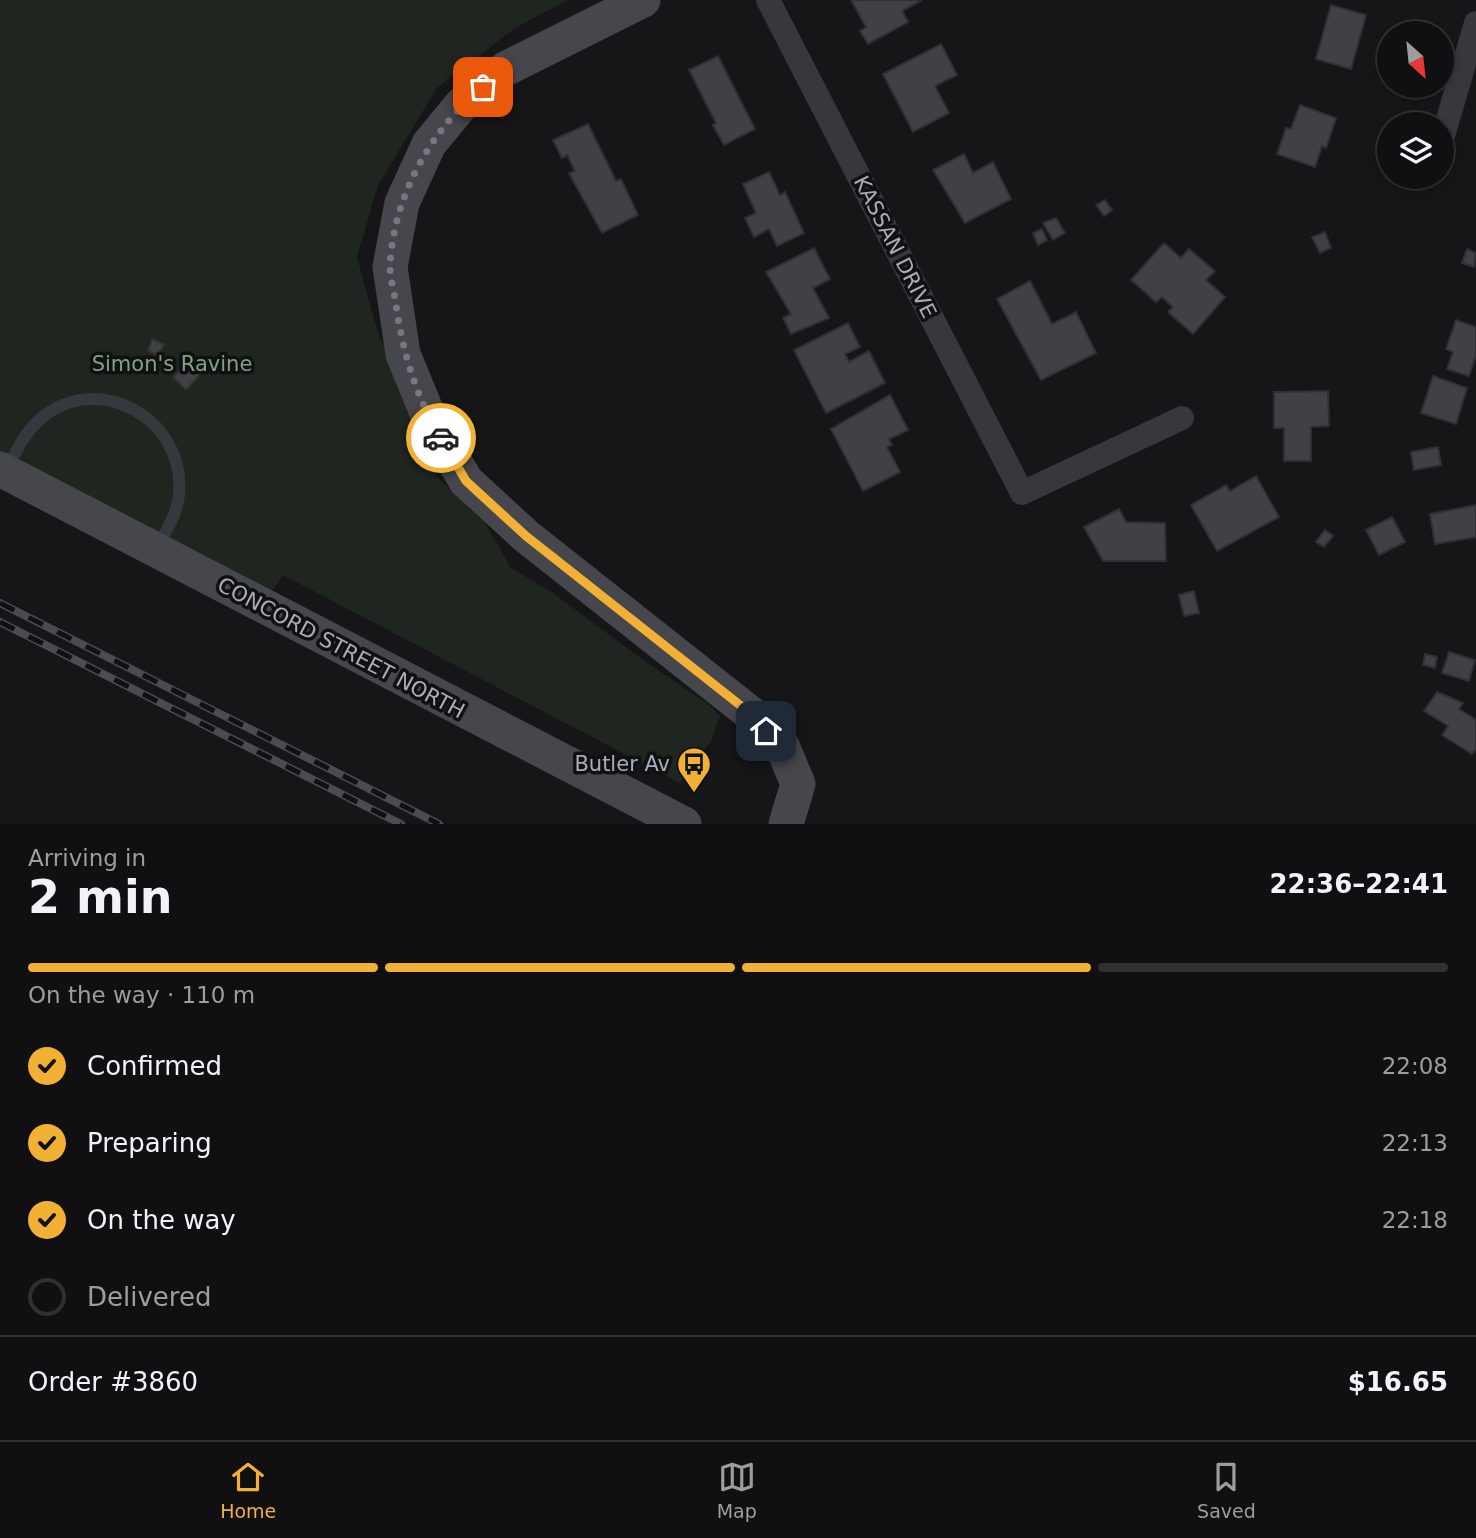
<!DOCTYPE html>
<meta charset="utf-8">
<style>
:root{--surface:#101012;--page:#1e1e20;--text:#f1f3f6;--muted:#9c9d9f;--line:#303032;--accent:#f2b134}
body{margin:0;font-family:"DejaVu Sans",sans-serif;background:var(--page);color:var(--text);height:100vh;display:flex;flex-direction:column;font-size:26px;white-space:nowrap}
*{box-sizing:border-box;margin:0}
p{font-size:23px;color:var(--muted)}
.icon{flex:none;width:38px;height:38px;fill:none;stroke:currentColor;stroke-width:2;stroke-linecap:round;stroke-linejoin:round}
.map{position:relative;height:824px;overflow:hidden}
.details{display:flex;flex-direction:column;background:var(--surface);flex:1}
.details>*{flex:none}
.needle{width:46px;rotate:153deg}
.buttons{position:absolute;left:1377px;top:21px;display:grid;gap:14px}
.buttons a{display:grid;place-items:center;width:77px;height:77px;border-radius:50%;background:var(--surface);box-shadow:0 4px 10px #0003,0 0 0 2px var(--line);font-size:35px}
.pin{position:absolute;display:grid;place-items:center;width:60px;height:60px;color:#fff;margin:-30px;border-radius:14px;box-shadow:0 4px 10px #0006}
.courier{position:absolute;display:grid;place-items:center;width:70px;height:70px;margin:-35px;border:5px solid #f2b134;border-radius:50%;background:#fff;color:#222;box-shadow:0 2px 9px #0007}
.headline em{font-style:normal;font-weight:700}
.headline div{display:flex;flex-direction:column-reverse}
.headline{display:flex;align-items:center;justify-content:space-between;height:119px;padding:0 28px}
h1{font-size:46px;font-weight:700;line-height:52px}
.bar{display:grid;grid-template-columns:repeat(4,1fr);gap:10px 7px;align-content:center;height:84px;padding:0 28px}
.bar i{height:9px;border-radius:5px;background:var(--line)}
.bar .on{background:var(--accent)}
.bar p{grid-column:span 4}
.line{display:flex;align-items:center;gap:18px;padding:0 28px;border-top:2px solid var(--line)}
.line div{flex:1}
ol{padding:0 28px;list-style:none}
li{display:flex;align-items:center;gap:21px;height:77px}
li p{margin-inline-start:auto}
li .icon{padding:7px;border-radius:50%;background:var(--accent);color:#111;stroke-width:4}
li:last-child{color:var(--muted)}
li i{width:38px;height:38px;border:4px solid var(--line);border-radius:50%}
.menu{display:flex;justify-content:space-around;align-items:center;height:98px;border-top:2px solid var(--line);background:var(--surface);font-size:19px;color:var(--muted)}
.menu a{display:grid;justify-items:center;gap:4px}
.menu .on{color:var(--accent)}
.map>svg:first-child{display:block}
.green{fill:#1e261f}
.building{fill:#404145;stroke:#303034;stroke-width:2}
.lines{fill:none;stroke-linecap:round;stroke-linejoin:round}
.lane{stroke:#37383d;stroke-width:12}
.street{stroke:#37383d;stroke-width:24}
.secondary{stroke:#45474d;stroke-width:35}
.rail-casing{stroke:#4a4c52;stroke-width:8}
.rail{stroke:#111113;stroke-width:5;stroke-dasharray:16;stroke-linecap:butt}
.done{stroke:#757880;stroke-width:7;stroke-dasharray:0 12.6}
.route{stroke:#f2b134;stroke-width:9}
.labels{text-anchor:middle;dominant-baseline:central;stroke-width:7;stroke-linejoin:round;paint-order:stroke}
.street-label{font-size:21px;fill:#a8adb8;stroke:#111113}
.park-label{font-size:21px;fill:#7fa381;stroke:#111113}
.poi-label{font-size:21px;fill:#a8adb8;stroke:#111113;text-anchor:end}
</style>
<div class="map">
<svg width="1476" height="824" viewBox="0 0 1476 824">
<rect width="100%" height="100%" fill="#161618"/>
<polygon class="green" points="0,0 568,0 515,28 437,88 378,185 357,257 377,330 436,476 485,523 511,568 553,593 646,662 708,704 720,716 711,741 680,783 283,575 261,606 0,470"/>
<g class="building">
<polygon points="851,0 922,0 902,11 908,22 868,44 860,31 866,27"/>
<polygon points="1331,5 1366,15 1351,69 1316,59"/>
<polygon points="941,44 957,75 935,86 949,113 913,132 883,74"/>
<polygon points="718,56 755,129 724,145 713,125 716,123 689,70"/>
<polygon points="1300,105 1336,118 1326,148 1322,146 1315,167 1277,154 1286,128 1291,129"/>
<polygon points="588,124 616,181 621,179 638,215 602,233 569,173 575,171 567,155 562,158 553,140"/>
<polygon points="964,154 973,173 993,162 1011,199 965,223 933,170"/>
<polygon points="769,172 780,195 785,192 804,233 777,246 769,229 754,237 745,218 756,213 743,184"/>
<polygon points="1105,200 1112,210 1104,216 1096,205"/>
<polygon points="1056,218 1065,233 1053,240 1043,223"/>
<polygon points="1042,229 1047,240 1038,245 1033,233"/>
<polygon points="1325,232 1331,248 1320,253 1312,237"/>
<polygon points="1164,243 1181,258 1189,249 1215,271 1206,280 1225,297 1193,334 1168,312 1173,307 1162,297 1156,302 1131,280"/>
<polygon points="814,248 830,279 813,288 829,318 791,334 783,318 791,314 766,272"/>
<polygon points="1467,249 1476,253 1474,267 1462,263"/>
<polygon points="1030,281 1052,324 1076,312 1096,353 1041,380 997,299"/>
<polygon points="1456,320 1476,327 1476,355 1469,376 1447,369 1453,352 1446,349"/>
<polygon points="848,323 860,347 845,354 849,362 869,351 885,383 826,413 794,350"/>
<polygon points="152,339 164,344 159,356 148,351"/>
<polygon points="193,356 205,369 186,390 173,377"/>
<polygon points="1433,376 1467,388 1456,424 1421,413"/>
<polygon points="1328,391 1329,426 1311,427 1311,461 1284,461 1284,428 1274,428 1274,392"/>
<polygon points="890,395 908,430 889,439 892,445 887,447 900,472 863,491 831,429"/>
<polygon points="1438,447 1441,465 1414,470 1411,452"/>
<polygon points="1256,476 1279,517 1217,551 1191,505 1226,485 1230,491"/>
<polygon points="1476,505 1476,537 1435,544 1430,514"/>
<polygon points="1119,509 1126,522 1165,523 1166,561 1103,561 1084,527"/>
<polygon points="1392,517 1405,542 1379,555 1366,530"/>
<polygon points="1325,530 1333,536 1324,547 1316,542"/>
<polygon points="1194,591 1199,613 1184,616 1179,595"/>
<polygon points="1449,652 1475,660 1469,681 1442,673"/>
<polygon points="1425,654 1437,657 1435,668 1423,665"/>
<polygon points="1437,692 1463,703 1459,709 1476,720 1476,749 1472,754 1442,735 1448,726 1424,711"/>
</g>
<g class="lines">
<path class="lane" d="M6,471C15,454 23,435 38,421C96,368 186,418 179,494C178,513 165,532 157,549"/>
<g class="street">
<polyline points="768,0 1022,493 1182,418"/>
<polyline points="1443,136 1476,23"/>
</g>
<g class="secondary">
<polyline points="643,0 505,69 462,104 429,144 402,203 390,267 403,354 430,420 466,481 526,536 750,713 783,748 798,784 786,824"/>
<polyline points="0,469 684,824"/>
</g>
<g class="rail-casing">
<g id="rail">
<polyline points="0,603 439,824"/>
<polyline points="0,622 401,824"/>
</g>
</g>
<use href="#rail" class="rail"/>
</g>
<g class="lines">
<path class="done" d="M441,438C414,393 402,349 395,298C393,288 390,276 390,266C393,197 431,129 483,87"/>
<polyline class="route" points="441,438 466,481 526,536 750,713 766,731"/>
</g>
<defs>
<g id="bus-pin" transform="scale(1.75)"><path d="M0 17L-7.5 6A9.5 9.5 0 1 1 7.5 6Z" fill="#f2b134" stroke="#111113"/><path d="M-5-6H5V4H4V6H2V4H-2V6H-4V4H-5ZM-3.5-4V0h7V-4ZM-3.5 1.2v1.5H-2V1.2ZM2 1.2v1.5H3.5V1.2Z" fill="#111"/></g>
</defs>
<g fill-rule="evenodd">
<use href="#bus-pin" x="694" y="764"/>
</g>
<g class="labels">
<g class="street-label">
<text transform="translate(895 247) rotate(63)">KASSAN DRIVE</text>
<text transform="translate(341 648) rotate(28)">CONCORD STREET NORTH</text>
</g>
<g class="park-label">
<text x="172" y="364">Simon's Ravine</text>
</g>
<g class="poi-label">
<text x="670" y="764">Butler Av</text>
</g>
</g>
</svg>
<div class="buttons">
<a><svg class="needle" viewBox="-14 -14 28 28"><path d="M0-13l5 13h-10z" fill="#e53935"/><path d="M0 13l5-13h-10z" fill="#9c9d9f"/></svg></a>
<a><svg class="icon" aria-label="layers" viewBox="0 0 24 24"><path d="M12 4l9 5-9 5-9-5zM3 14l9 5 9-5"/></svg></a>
</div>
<div class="pin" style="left:483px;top:87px;background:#ea580c"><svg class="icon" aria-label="bag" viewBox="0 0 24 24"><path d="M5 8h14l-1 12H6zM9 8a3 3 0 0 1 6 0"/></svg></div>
<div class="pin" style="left:766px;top:731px;background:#1f2937"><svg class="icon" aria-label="home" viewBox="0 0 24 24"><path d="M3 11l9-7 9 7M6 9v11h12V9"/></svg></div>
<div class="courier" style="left:441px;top:438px"><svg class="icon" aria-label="car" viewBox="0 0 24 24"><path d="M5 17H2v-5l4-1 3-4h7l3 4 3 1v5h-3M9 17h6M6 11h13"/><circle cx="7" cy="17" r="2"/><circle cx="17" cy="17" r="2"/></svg></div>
</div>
<section class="details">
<div class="headline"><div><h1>2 min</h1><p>Arriving in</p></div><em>22:36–22:41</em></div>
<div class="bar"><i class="on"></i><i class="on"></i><i class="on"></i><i></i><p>On the way · 110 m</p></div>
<ol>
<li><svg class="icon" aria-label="check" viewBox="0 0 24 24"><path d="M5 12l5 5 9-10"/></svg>Confirmed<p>22:08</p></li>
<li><svg class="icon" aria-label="check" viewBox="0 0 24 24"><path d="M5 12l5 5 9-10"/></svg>Preparing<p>22:13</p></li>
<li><svg class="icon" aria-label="check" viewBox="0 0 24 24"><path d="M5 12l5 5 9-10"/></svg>On the way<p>22:18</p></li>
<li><i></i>Delivered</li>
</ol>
<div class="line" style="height:91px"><div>Order #3860</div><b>$16.65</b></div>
</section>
<nav class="menu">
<a class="on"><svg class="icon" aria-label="home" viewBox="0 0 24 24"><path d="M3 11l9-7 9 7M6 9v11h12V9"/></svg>Home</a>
<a><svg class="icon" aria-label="map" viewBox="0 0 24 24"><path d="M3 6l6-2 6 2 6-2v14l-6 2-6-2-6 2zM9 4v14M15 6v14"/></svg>Map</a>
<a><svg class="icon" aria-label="saved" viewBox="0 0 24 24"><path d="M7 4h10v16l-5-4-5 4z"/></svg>Saved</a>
</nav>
